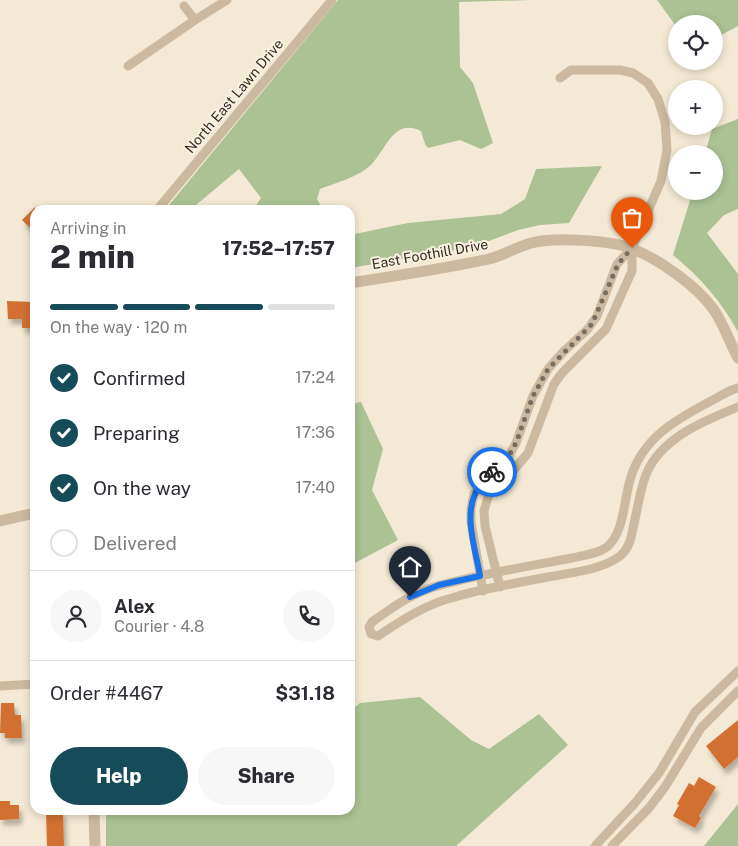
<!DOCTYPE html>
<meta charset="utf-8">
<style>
:root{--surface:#fff;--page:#f7f7f7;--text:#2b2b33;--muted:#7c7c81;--line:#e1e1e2;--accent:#164b59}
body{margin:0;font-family:"Public Sans",sans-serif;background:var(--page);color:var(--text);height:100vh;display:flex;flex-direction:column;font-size:19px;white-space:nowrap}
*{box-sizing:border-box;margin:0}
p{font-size:16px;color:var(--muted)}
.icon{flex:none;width:28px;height:28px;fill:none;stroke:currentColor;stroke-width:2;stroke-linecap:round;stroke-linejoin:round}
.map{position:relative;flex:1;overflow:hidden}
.side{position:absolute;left:30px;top:205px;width:325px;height:610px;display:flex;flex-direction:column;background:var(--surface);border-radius:15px;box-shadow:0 2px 8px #0003}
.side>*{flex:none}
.fabs{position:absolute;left:668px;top:15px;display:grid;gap:10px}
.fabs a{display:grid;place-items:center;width:55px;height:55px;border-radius:50%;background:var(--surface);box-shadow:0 2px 8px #0003;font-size:25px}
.pin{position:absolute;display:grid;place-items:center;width:42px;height:42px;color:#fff;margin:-51px -21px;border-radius:50% 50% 50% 0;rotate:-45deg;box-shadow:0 0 5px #0007}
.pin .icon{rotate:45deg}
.courier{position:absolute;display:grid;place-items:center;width:50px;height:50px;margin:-25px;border:4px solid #1a73e8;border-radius:50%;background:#fff;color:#222;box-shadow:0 1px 6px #0007}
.headline em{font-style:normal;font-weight:800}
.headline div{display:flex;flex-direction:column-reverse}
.headline{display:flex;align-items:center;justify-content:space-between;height:85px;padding:0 20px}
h1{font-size:32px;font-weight:800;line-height:38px}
.bar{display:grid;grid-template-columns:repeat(4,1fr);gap:8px 5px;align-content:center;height:60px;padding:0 20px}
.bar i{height:6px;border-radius:4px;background:var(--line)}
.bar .active{background:var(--accent)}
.bar p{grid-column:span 4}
.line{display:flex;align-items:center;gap:12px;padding:0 20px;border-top:1px solid var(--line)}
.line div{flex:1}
.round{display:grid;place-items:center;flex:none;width:52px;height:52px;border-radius:26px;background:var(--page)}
ol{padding:0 20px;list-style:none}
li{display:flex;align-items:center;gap:15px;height:55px}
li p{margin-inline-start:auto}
li .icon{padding:5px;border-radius:50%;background:var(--accent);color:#fff;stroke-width:4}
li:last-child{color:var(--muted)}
li i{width:28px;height:28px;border:2px solid var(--line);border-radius:50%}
.primary-button{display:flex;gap:10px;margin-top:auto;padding:10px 20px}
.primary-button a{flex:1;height:58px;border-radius:30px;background:var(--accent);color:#fff;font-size:20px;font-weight:800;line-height:58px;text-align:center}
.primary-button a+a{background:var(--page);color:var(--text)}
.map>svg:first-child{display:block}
.green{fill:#acc293}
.building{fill:#d27033;filter:url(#shadow)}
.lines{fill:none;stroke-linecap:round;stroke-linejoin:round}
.minor{stroke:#cbba9f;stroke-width:9}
.tertiary{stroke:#cbba9f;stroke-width:11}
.done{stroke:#776e62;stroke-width:5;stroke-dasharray:0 9}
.route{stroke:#1a73e8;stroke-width:6}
.labels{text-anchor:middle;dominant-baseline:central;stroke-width:4;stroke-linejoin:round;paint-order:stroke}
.street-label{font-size:14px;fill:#342b24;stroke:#faf2e0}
</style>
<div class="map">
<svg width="738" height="846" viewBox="0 0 738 846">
<defs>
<filter id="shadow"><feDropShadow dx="3" dy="5.5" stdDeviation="2.5" flood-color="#0004"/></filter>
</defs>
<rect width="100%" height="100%" fill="#f3e9d4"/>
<g class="green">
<path d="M338,0H531L459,2L460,67L473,83L493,143L481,149L460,140L428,148L425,144L421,131C391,116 385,156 366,169C356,177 333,184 320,189L317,199L323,210H253L261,198L239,169L190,210H165Z"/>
<polygon points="657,0 738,0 738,26 714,39 714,24 676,24 676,26"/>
<path d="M738,119V209L724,215L707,233L738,274V332C722,302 700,277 673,255L693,191H714V154H705L712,129Z"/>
<polygon points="602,166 569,223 540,225 518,230 489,241 462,249 350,268 350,235 408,223 501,214 525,199 536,169"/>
<polygon points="361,402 383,449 372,490 398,540 353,564 350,564 350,404"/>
<polygon points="420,697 471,740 489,749 539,714 568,745 456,846 106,846 106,810 350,810 350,711 360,703"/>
<polygon points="738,804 738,846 704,846"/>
</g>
<g class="building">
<polygon points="35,207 35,233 22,220"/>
<polygon points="7,301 35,302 35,328 22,328 22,319 8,319"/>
<polygon points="1,703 14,703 15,715 21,715 22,738 5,738 5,733 0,733"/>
<polygon points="738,720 738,757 724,769 706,746"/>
<polygon points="699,777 716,787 699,816 701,818 695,828 673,816 679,805 677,804 689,783 694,786"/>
<polygon points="0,801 10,801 10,805 19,805 19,819 0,820"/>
<polygon points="46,811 63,811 64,846 47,846"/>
</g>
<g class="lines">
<g class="minor">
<polyline points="184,6 195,20"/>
<polyline points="128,66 195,20 227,0"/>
<polyline points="157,210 332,0"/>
<path d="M738,388C729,390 719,397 711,401C675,420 642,438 630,480C624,500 624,533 607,547C597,555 569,558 556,561C518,568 479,575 441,585C415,591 393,607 372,622L369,627L371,634L378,636C402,620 426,604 455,597C485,588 517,583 548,577C569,573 602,570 620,556C631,547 632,533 635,519C639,502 641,483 649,468C666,436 706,420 738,407"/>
<polyline points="500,587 485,526 484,511 488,497 494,487 512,472 528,453 554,384 562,373 606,329 632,271 632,248"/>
<polyline points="483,591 471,522 471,508 474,494 483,482 508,457 516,443 533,396 548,369 563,352 587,330 597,316 617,264 632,248 661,181 667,150 665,122 658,99 648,83 633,73 620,70 571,70 560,78"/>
<polyline points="0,686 35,684"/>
<polyline points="595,846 635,803 659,773 695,712 738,671"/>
<polyline points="612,846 649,808 665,787 701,728 738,691"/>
</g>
<g class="tertiary">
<path d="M350,283C396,276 443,269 489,259C504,255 517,247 531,243C554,237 611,240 633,249C660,260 697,286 714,310C724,325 730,343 738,358"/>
<polyline points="0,521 35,513"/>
<polyline points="94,810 95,846"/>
</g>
</g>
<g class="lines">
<polyline class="done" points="492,472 508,457 516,443 533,396 548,369 592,324 618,264 632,248"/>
<path class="route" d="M410,597L439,585L480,576C476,551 464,518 475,494C478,485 485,479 492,472"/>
</g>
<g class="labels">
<g class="street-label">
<text transform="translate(234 96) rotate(-50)">North East Lawn Drive</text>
<text transform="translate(430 254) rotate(-10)">East Foothill Drive</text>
</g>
</g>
</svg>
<div class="fabs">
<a><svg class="icon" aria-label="locate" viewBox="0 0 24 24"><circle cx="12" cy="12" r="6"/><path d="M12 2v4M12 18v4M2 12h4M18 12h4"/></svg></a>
<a>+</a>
<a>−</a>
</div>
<div class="pin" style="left:632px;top:248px;background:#ea580c"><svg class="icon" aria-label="bag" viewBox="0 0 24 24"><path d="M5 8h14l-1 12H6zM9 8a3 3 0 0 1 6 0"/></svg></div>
<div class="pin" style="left:410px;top:597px;background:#1f2937"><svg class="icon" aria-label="home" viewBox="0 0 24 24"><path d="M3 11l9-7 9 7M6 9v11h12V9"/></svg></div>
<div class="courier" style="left:492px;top:472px"><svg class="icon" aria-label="bike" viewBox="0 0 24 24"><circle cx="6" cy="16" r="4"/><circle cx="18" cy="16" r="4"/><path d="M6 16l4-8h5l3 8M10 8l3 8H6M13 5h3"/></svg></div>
<section class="side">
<div class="headline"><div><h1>2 min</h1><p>Arriving in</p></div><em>17:52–17:57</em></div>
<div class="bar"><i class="active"></i><i class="active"></i><i class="active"></i><i></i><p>On the way · 120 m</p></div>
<ol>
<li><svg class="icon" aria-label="check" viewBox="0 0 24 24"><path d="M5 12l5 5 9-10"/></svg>Confirmed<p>17:24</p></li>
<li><svg class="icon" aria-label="check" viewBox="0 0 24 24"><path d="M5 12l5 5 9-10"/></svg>Preparing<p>17:36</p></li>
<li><svg class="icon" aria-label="check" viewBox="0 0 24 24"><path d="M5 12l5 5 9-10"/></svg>On the way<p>17:40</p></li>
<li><i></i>Delivered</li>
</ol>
<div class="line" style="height:90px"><a class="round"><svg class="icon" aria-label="person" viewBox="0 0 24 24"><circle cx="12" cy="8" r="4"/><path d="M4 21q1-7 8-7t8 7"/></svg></a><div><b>Alex</b><p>Courier · 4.8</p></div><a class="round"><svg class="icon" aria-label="phone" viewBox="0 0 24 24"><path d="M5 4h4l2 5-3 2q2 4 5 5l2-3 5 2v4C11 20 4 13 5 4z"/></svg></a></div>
<div class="line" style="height:65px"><div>Order #4467</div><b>$31.18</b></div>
<div class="primary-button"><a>Help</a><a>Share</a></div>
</section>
</div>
